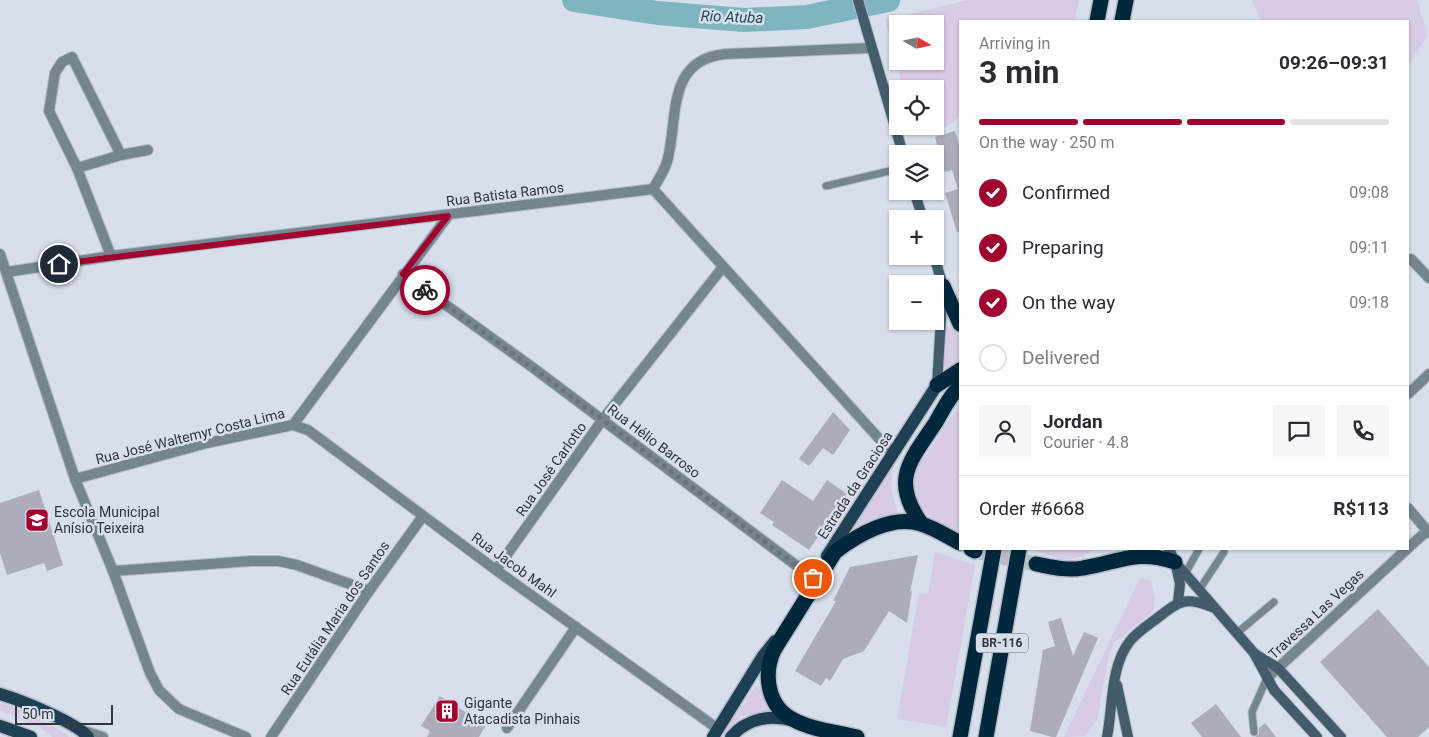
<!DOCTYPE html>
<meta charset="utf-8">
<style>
:root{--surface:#fff;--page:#f7f7f7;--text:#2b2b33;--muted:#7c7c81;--line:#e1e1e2;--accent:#a20230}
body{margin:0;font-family:Roboto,sans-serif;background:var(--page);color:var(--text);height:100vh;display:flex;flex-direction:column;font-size:19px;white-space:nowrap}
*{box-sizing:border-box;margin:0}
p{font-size:16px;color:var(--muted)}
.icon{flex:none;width:28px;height:28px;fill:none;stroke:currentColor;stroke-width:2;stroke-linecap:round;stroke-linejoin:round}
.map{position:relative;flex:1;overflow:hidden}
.details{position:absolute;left:959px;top:20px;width:450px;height:530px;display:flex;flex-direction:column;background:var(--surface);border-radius:0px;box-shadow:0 1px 4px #0004}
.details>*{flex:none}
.needle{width:32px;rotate:99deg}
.tools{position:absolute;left:889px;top:15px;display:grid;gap:10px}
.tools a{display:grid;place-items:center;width:55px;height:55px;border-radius:0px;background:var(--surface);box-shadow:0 1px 4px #0004;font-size:25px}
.scale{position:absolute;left:15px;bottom:12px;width:98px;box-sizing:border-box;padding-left:5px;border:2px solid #33363c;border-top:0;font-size:14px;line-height:18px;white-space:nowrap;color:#33363c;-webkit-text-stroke:4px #d7dfec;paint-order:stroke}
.pin{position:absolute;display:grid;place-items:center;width:42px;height:42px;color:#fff;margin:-21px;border:2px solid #fff;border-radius:50%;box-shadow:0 1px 5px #0007}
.courier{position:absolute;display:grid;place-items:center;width:50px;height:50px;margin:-25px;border:4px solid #a20230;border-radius:50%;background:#fff;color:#222;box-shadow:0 1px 6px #0007}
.head em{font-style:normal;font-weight:700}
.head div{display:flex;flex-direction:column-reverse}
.head{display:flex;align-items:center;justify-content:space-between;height:85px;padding:0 20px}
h1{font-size:32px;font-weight:700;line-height:38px}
.bar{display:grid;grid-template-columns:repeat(4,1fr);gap:8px 5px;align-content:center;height:60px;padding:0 20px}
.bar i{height:6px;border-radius:4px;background:var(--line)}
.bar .on{background:var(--accent)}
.bar p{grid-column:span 4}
.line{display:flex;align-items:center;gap:12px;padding:0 20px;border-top:1px solid var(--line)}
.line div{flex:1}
.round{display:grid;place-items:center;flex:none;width:52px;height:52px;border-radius:0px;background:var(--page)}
ol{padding:0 20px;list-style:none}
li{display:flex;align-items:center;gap:15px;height:55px}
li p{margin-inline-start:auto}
li .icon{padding:5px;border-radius:50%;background:var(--accent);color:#fff;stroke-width:4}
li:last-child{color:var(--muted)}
li i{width:28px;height:28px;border:2px solid var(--line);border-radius:50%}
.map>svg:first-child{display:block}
.green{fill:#d7cbe6;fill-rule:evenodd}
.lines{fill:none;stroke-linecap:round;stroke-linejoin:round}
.river{stroke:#7fb5c0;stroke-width:24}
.building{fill:#acadbb}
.highway-tunnel{stroke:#b6bdc9;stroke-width:15;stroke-dasharray:15 8;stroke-linecap:butt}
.lane-casing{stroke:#b6bdc9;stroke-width:9}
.street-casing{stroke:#b6bdc9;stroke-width:12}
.secondary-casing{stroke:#b6bdc9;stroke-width:12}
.primary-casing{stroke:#b6bdc9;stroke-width:15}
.highway-casing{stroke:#b6bdc9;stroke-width:18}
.lane{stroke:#758691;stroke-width:7}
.street{stroke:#758691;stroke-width:10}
.secondary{stroke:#435c6c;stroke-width:10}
.primary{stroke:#1f3f52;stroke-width:12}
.highway{stroke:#00273b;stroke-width:15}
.done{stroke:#6c717a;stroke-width:5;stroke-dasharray:0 9}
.route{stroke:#a20230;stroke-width:6}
.labels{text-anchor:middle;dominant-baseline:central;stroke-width:5;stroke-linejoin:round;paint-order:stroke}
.shield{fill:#d7dfec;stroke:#646971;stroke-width:1}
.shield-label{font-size:12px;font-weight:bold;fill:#33363c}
.street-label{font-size:14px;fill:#33363c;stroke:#d7dfec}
.poi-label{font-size:14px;fill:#33363c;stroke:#d7dfec;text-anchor:start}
.water-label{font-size:15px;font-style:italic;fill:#1e4e57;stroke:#d7dfec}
</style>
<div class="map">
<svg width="1429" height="737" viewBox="0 0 1429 737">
<rect width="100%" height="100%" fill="#d7dfec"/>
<g class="green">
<path d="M968,0H1079L1075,21H960V116L945,128L935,123V89H903L885,20ZM898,24H935V61H898Z"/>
<polygon points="1252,0 1417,0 1428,36 1408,65 1408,21 1261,21"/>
<polygon points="946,326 950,327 960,338 960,360 945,368 943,366"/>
<path d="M960,404V532C935,525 903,502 915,472C917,465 924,458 928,452C938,436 949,420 960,404Z"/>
<path d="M894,460L896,461C888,479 891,498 900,515L848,534Z"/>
<path d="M1038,549H1093C1078,565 1056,559 1037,551Z"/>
<polygon points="935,552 975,565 946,727 897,719 919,593 928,594"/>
<polygon points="1140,578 1151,581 1155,598 1153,612 1116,641 1109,654 1097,720 1086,736 1064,737"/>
<polygon points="756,686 758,686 770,710 742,716 720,737"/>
<path d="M0,703C25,710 48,722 69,737H52L41,728L0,710Z"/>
</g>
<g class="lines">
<polyline class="river" points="574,0 657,13 744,20 807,17 888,0"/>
</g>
<g class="building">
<polygon points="955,131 960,148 960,232 957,232 945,193 958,189 952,170 945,172 935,146 937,145 935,137"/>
<polygon points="833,412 850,430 833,455 823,448 809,466 799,459"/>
<polygon points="782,480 813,501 827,480 847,494 809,550 772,525 774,522 760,513"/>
<polygon points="39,490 63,565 47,571 44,563 7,575 0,553 0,503"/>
<polygon points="918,555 910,592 912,591 907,623 889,611 864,651 843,659 830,681 826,678 821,686 795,671 836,601 833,601 850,567"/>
<polygon points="1378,609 1429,667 1429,727 1418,737 1387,737 1320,662"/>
<polygon points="1061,618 1073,656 1084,632 1098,638 1056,737 1052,737 1030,731 1043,650 1055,646 1048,622"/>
<polygon points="440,696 486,725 479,737 427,737 430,731 421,726"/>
<polygon points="1216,704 1241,737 1202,737 1191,723"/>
<polygon points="1265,723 1276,737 1255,737 1259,734 1259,728"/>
</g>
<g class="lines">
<polyline class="highway-tunnel" points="975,551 1036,564"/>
<g class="lane-casing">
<g id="lane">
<polyline points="826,186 898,169"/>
<polyline points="1185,574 1199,549"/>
<polyline points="1199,590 1224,552"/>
<polyline points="1237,633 1274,602"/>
<polyline points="1254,732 1252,712 1267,678"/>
</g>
</g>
<g class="street-casing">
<g id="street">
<polyline points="77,168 121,155 148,150"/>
<path d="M653,189C658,180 666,169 668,158C678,116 667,60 725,54L871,48"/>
<polyline points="0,254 75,479 113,571 150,673 159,690 179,709 246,737"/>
<polyline points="111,256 77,168 49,111 55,73 62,62 72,57 121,155"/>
<polyline points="1411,259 1429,278"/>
<polyline points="7,272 111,256 653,189 893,454"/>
<polyline points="403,274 532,367 813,578"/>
<polyline points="1408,394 1429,374"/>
<polyline points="293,425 308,430 496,570 718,729"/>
<polyline points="75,479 207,443 293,425 448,216"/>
<polyline points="1408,508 1429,533"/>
<polyline points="1408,548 1427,531"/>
<polyline points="496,570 603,419 723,267"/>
<polyline points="113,571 251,561 278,561 297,565 369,591"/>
<polyline points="1267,678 1407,549"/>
<polyline points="507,728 576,627"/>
<polyline points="84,731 103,737"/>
<polyline points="271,737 369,591 423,516"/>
</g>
</g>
<g class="secondary-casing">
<g id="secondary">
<polyline points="858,0 903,154"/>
<polyline points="914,191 923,219"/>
<polyline points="934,256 943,286 937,385"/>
<polyline points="1169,549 1175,562 1254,653 1274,690 1317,737"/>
<polyline points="1176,566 1180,584 1178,602"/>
<polyline points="1255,654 1278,668 1341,737"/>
<polyline points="1117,685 1128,737"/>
<path d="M1107,737C1113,707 1110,666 1130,641C1138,631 1150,624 1160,616C1180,600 1186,597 1212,607"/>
</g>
</g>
<g class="primary-casing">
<g id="primary">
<polyline points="827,556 937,385"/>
<path d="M0,694C20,700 76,722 88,737"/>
<polyline points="0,726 31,737"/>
<polyline points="713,737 763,656 775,641"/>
<path d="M731,737C747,718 772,714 794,721"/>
</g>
</g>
<g class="highway-casing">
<g id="highway">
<polyline points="1097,21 1101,0"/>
<polyline points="1122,21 1126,0"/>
<polyline points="943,286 960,324"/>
<polyline points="937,385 960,370"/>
<path d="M921,523C890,479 911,460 936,422C943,410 950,395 960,386"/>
<polyline points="971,549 975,551"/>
<path d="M1036,564C1052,567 1067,571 1083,568C1120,562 1137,549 1175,562"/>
<path d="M857,737C838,732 812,730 794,720C767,707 763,674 774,650L835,552C857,535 893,514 921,524C935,528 948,537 960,543"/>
<polyline points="960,737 994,549"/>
<polyline points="986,737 1019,549"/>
</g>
</g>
<use href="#lane" class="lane"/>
<use href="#street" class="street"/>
<use href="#secondary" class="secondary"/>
<use href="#primary" class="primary"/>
<use href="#highway" class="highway"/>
</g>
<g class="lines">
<polyline class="done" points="425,290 560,388 813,578"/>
<polyline class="route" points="59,264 448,216 403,274 425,290"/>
</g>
<defs>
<g id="school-square" transform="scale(1.25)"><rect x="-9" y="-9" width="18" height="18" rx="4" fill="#a20230" stroke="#d7dfec"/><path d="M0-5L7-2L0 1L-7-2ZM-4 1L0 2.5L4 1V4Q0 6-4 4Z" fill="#fff"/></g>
<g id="building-square" transform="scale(1.25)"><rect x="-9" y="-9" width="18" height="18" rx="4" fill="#a20230" stroke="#d7dfec"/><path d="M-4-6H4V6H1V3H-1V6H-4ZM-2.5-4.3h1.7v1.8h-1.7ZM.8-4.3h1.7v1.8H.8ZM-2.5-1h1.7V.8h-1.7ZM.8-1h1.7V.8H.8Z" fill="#fff"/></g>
</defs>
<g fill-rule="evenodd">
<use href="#school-square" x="37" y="520"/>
<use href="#building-square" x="447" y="711"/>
</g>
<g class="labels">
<rect class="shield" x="976" y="633.5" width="52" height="19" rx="4"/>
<g class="shield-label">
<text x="1002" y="643">BR-116</text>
</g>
<g class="street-label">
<text transform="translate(505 194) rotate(-7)">Rua Batista Ramos</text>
<text transform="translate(190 436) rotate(-14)">Rua José Waltemyr Costa Lima</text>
<text transform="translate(654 441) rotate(37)">Rua Hélio Barroso</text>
<text transform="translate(551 469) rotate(-55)">Rua José Carlotto</text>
<text transform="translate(855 485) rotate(-57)">Estrada da Graciosa</text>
<text transform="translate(514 565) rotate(36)">Rua Jacob Mahl</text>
<text transform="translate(1316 614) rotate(-43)">Travessa Las Vegas</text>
<text transform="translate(335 618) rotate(-56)">Rua Eutália Maria dos Santos</text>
</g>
<g class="poi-label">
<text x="54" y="512">Escola Municipal<tspan x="54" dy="16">Anísio Teixeira</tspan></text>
<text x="464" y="703">Gigante<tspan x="464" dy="16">Atacadista Pinhais</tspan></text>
</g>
<g class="water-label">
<text transform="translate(732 17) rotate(2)">Rio Atuba</text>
</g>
</g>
</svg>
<div class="tools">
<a><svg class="needle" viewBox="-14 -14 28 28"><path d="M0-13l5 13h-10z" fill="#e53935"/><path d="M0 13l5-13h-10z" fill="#7c7c81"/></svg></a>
<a><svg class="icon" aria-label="locate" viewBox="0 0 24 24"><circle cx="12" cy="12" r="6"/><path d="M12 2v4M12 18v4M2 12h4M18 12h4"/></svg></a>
<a><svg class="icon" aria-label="layers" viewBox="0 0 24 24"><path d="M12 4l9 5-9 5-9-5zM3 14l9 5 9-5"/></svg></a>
<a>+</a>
<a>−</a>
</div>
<div class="scale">50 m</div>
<div class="pin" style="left:813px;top:578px;background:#ea580c"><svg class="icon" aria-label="bag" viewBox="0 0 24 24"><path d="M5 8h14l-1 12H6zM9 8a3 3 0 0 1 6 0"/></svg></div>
<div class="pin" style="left:59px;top:264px;background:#1f2937"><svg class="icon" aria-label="home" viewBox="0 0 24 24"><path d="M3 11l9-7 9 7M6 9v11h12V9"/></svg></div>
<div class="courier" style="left:425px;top:290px"><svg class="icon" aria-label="bike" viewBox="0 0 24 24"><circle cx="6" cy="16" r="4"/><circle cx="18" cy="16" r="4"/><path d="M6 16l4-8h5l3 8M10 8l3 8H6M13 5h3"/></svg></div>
<section class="details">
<div class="head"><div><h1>3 min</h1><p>Arriving in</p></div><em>09:26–09:31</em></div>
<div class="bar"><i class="on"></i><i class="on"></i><i class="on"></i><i></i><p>On the way · 250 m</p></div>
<ol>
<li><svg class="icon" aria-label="check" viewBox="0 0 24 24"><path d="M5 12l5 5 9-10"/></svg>Confirmed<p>09:08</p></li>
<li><svg class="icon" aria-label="check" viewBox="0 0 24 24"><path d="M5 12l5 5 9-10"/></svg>Preparing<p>09:11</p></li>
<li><svg class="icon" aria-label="check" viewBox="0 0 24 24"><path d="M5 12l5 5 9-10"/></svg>On the way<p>09:18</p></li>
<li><i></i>Delivered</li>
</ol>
<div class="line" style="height:90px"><a class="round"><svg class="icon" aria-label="person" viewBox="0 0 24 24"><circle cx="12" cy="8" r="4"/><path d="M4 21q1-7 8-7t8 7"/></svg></a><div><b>Jordan</b><p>Courier · 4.8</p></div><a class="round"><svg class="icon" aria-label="chat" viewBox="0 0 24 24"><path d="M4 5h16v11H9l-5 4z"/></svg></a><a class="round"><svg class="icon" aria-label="phone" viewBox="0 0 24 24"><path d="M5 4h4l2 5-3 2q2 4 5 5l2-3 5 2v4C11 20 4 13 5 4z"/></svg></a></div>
<div class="line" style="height:65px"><div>Order #6668</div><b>R$113</b></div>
</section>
</div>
